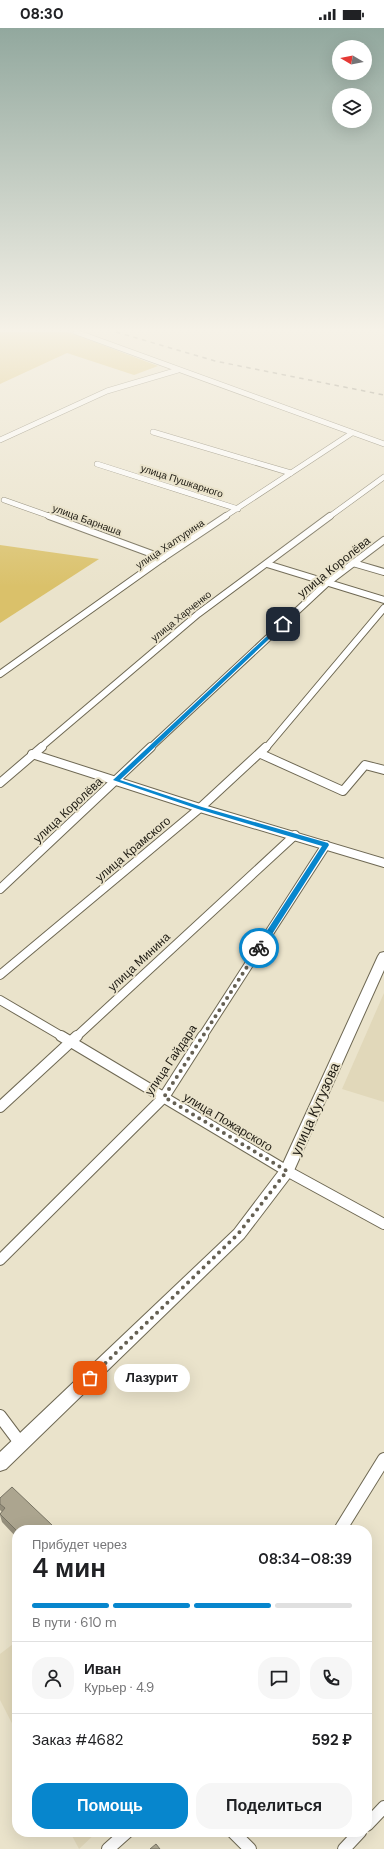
<!DOCTYPE html>
<html lang="ru">
<meta charset="utf-8">
<style>
:root{--surface:#fff;--page:#f6f6f6;--text:#202124;--muted:#757577;--line:#e0e0e0;--accent:#0786cd}
body{margin:0;font-family:"DM Sans",sans-serif;background:var(--page);color:var(--text);height:100vh;display:flex;flex-direction:column;font-size:15px;white-space:nowrap}
*{box-sizing:border-box;margin:0}
p{font-size:13px;color:var(--muted)}
.icon{flex:none;width:22px;height:22px;fill:none;stroke:currentColor;stroke-width:2;stroke-linecap:round;stroke-linejoin:round}
.map{position:relative;flex:1;overflow:hidden}
.side{position:absolute;left:12px;top:1497px;width:360px;height:312px;display:flex;flex-direction:column;background:var(--surface);border-radius:16px;box-shadow:0 4px 16px #0002}
.side>*{flex:none}
.needle{width:26px;rotate:280deg}
.fabs{position:absolute;left:332px;top:12px;display:grid;gap:8px}
.fabs a{display:grid;place-items:center;width:40px;height:40px;border-radius:50%;background:var(--surface);box-shadow:0 4px 16px #0002;font-size:20px}
.pin{position:absolute;display:grid;place-items:center;width:34px;height:34px;color:#fff;margin:-17px;border-radius:8px;box-shadow:0 2px 6px #0006}
.courier{position:absolute;display:grid;place-items:center;width:40px;height:40px;margin:-20px;border:3px solid #0786cd;border-radius:50%;background:#fff;color:#222;box-shadow:0 1px 5px #0007}
.bubble{position:absolute;height:28px;border-radius:14px;background:var(--surface);box-shadow:0 4px 16px #0002;font-size:13px;font-weight:600;line-height:28px;text-align:center}
.headline em{font-style:normal;font-weight:600}
.headline div{display:flex;flex-direction:column-reverse}
.headline{display:flex;align-items:center;justify-content:space-between;height:68px;padding:0 20px}
h1{font-size:26px;font-weight:600;line-height:30px}
.bar{display:grid;grid-template-columns:repeat(4,1fr);gap:6px 4px;align-content:center;height:48px;padding:0 20px}
.bar i{height:5px;border-radius:3px;background:var(--line)}
.bar .active{background:var(--accent)}
.bar p{grid-column:span 4}
.line{display:flex;align-items:center;gap:10px;padding:0 20px;border-top:1px solid var(--line)}
.line div{flex:1}
.round{display:grid;place-items:center;flex:none;width:42px;height:42px;border-radius:16px;background:var(--page)}
.cta{display:flex;gap:8px;margin-top:auto;padding:8px 20px}
.cta a{flex:1;height:46px;border-radius:16px;background:var(--accent);color:#fff;font-size:16px;font-weight:600;line-height:46px;text-align:center}
.cta a+a{background:var(--page);color:var(--text)}
.status{display:flex;justify-content:space-between;align-items:center;height:28px;padding:0 20px;background:var(--surface);direction:ltr}
.status svg{height:11px;fill:currentColor}
.map>svg:first-child{display:block}
.built{fill:#e1d8ba}
.green{fill:#dac16a}
.lines{fill:none;stroke-linecap:round;stroke-linejoin:round}
.street-far4-casing{stroke:#6e6853;stroke-width:6}
.street-far3-casing{stroke:#6e6853;stroke-width:8}
.street-far2-casing{stroke:#6e6853;stroke-width:10}
.street-far1-casing{stroke:#6e6853;stroke-width:12}
.street-casing{stroke:#6e6853;stroke-width:14}
.secondary-casing{stroke:#6e6853;stroke-width:2}
.street-far4{stroke:#fff;stroke-width:5}
.street-far3{stroke:#fff;stroke-width:6}
.street-far2{stroke:#fff;stroke-width:8}
.street-far1{stroke:#fff;stroke-width:10}
.street{stroke:#fff;stroke-width:12}
.secondary{fill:#fff;fill-rule:evenodd}
.rail{stroke:#817c6d;stroke-width:1.5;stroke-dasharray:4.5 4.5;stroke-linecap:butt}
.wall{fill:#948e7b}
.shaded-wall{fill:#787464}
.building{fill:#aca58f;stroke:#787464}
.route{fill:#0786cd}
.done{stroke:#656053;stroke-width:4;stroke-dasharray:0 7.2}
.labels{text-anchor:middle;dominant-baseline:central;stroke-width:4;stroke-linejoin:round;paint-order:stroke}
.far-street-label{font-size:10px;fill:#1d1a12;stroke:#eae3cb}
.street-label{font-size:12px;fill:#1d1a12;stroke:#eae3cb}
.near-street-label{font-size:14px;fill:#1d1a12;stroke:#eae3cb}
</style>
<div class="status"><b>08:30</b><svg viewBox="0 0 49 12"><path d="M0 12V9h3v3zM5 12V6h3v6zM10 12V3h3v9zM15 12V0h3v12zM26 1h20v11H26zM47 4h2v5h-2z"/></svg></div>
<div class="map">
<svg width="384" height="1821" viewBox="0 0 384 1821">
<rect width="100%" height="100%" fill="#eae3cb"/>
<g class="built">
<polygon points="384,965 384,1074 342,1061"/>
<polygon points="17,1613 17,1705 0,1672 0,1626"/>
<polygon points="70,1804 97,1804 79,1821"/>
</g>
<g class="green">
<polygon points="0,304 68,304 158,338 134,347 67,325 0,356"/>
<polygon points="0,517 99,531 0,595"/>
</g>
<g class="lines">
<g class="street-far4-casing">
<g id="street-far4">
<polyline points="76,304 384,416"/>
<polyline points="153,404 291,445"/>
<polyline points="0,412 107,363 178,342"/>
<polyline points="97,436 238,481"/>
<polyline points="4,472 52,489"/>
<polyline points="224,489 352,405"/>
<polyline points="329,489 384,449"/>
</g>
</g>
<g class="street-far3-casing">
<g id="street-far3">
<polyline points="49,488 163,530"/>
<polyline points="353,535 384,544"/>
<polyline points="267,536 384,572"/>
<polyline points="0,646 163,530 226,488"/>
<polyline points="40,720 198,586 330,488"/>
<polyline points="150,720 327,555 384,512"/>
<polyline points="266,720 384,580"/>
</g>
</g>
<g class="street-far2-casing">
<g id="street-far2">
<polyline points="32,726 200,780 384,835"/>
<polyline points="261,726 343,763 365,737 384,742"/>
<polyline points="0,755 42,719"/>
<polyline points="0,861 151,719"/>
<polyline points="0,947 200,780 266,719"/>
<polyline points="0,972 63,1009"/>
<polyline points="76,1009 295,807"/>
<polyline points="202,1009 326,817"/>
</g>
</g>
<g class="street-far1-casing">
<g id="street-far1">
<polyline points="61,1008 287,1143 384,1196"/>
<polyline points="0,1079 77,1008"/>
<polyline points="0,1232 164,1069 203,1008"/>
</g>
</g>
<g class="street-casing">
<g id="street">
<polyline points="0,1388 21,1416"/>
<polyline points="340,1502 384,1431"/>
<polyline points="367,1797 384,1779"/>
<polyline points="233,1804 250,1821"/>
<polyline points="108,1821 127,1804"/>
<polyline points="344,1821 360,1804"/>
</g>
</g>
<g class="secondary-casing">
<polygon id="secondary" points="384,924 384,942 292,1147 244,1210 6,1441 0,1443 0,1424 234,1202 281,1140 378,928 380,925"/>
</g>
<use href="#street-far4" class="street-far4"/>
<use href="#street-far3" class="street-far3"/>
<use href="#street-far2" class="street-far2"/>
<use href="#street-far1" class="street-far1"/>
<use href="#street" class="street"/>
<use href="#secondary" class="secondary"/>
<polyline class="rail" points="116,304 215,333 384,367"/>
</g>
<polygon class="wall" points="0,1470 17,1502 17,1510 2,1494 0,1487 0,1486 2,1484 0,1482"/>
<polygon class="shaded-wall" points="52,1497 53,1502 47,1502"/>
<g class="building">
<polygon points="12,1459 52,1497 47,1502 17,1502 17,1503 0,1486 5,1480 0,1476 0,1470"/>
<polygon points="156,1816 160,1821 150,1821"/>
</g>
<linearGradient id="sky" x2="0" y2="1"><stop stop-color="#92a89e"/><stop offset="0.54" stop-color="#f6f2e8"/><stop offset="1" stop-color="#f6f2e8" stop-opacity="0"/></linearGradient>
<rect width="384" height="559" fill="url(#sky)"/>
<polygon class="route" points="281,595 285,596 120,752 202,779 328,815 329,817 262,922 259,922 256,920 257,918 322,818 198,781 113,752"/>
<g class="lines">
<polyline class="done" points="90,1350 238,1206 287,1143 164,1069 259,920"/>
</g>
<g class="labels">
<g class="far-street-label">
<text transform="translate(182 453) rotate(18)">улица Пушкарного</text>
<text transform="translate(87 492) rotate(20)">улица Барнаша</text>
<text transform="translate(170 516) rotate(-34)">улица Халтурина</text>
<text transform="translate(181 588) rotate(-39)">улица Харченко</text>
</g>
<g class="street-label">
<text transform="translate(334 539) rotate(-39)">улица Королёва</text>
<text transform="translate(68 782) rotate(-43)">улица Королёва</text>
<text transform="translate(133 821) rotate(-40)">улица Крамского</text>
<text transform="translate(139 934) rotate(-43)">улица Минина</text>
<text transform="translate(171 1032) rotate(-56)">улица Гайдара</text>
<text transform="translate(228 1094) rotate(31)">улица Пожарского</text>
</g>
<g class="near-street-label">
<text transform="translate(315 1081) rotate(-66)">улица Кутузова</text>
</g>
</g>
</svg>
<div class="fabs">
<a><svg class="needle" viewBox="-14 -14 28 28"><path d="M0-13l5 13h-10z" fill="#e53935"/><path d="M0 13l5-13h-10z" fill="#757577"/></svg></a>
<a><svg class="icon" aria-label="layers" viewBox="0 0 24 24"><path d="M12 4l9 5-9 5-9-5zM3 14l9 5 9-5"/></svg></a>
</div>
<div class="pin" style="left:90px;top:1350px;background:#ea580c"><svg class="icon" aria-label="bag" viewBox="0 0 24 24"><path d="M5 8h14l-1 12H6zM9 8a3 3 0 0 1 6 0"/></svg></div>
<div class="pin" style="left:283px;top:596px;background:#1f2937"><svg class="icon" aria-label="home" viewBox="0 0 24 24"><path d="M3 11l9-7 9 7M6 9v11h12V9"/></svg></div>
<div class="courier" style="left:259px;top:920px"><svg class="icon" aria-label="bike" viewBox="0 0 24 24"><circle cx="6" cy="16" r="4"/><circle cx="18" cy="16" r="4"/><path d="M6 16l4-8h5l3 8M10 8l3 8H6M13 5h3"/></svg></div>
<div class="bubble" style="left:114px;top:1336px;width:76px">Лазурит</div>
<section class="side">
<div class="headline"><div><h1>4 мин</h1><p>Прибудет через</p></div><em>08:34–08:39</em></div>
<div class="bar"><i class="active"></i><i class="active"></i><i class="active"></i><i></i><p>В пути · 610 m</p></div>
<div class="line" style="height:72px"><a class="round"><svg class="icon" aria-label="person" viewBox="0 0 24 24"><circle cx="12" cy="8" r="4"/><path d="M4 21q1-7 8-7t8 7"/></svg></a><div><b>Иван</b><p>Курьер · 4.9</p></div><a class="round"><svg class="icon" aria-label="chat" viewBox="0 0 24 24"><path d="M4 5h16v11H9l-5 4z"/></svg></a><a class="round"><svg class="icon" aria-label="phone" viewBox="0 0 24 24"><path d="M5 4h4l2 5-3 2q2 4 5 5l2-3 5 2v4C11 20 4 13 5 4z"/></svg></a></div>
<div class="line" style="height:52px"><div>Заказ #4682</div><b>592 ₽</b></div>
<div class="cta"><a>Помощь</a><a>Поделиться</a></div>
</section>
</div>
